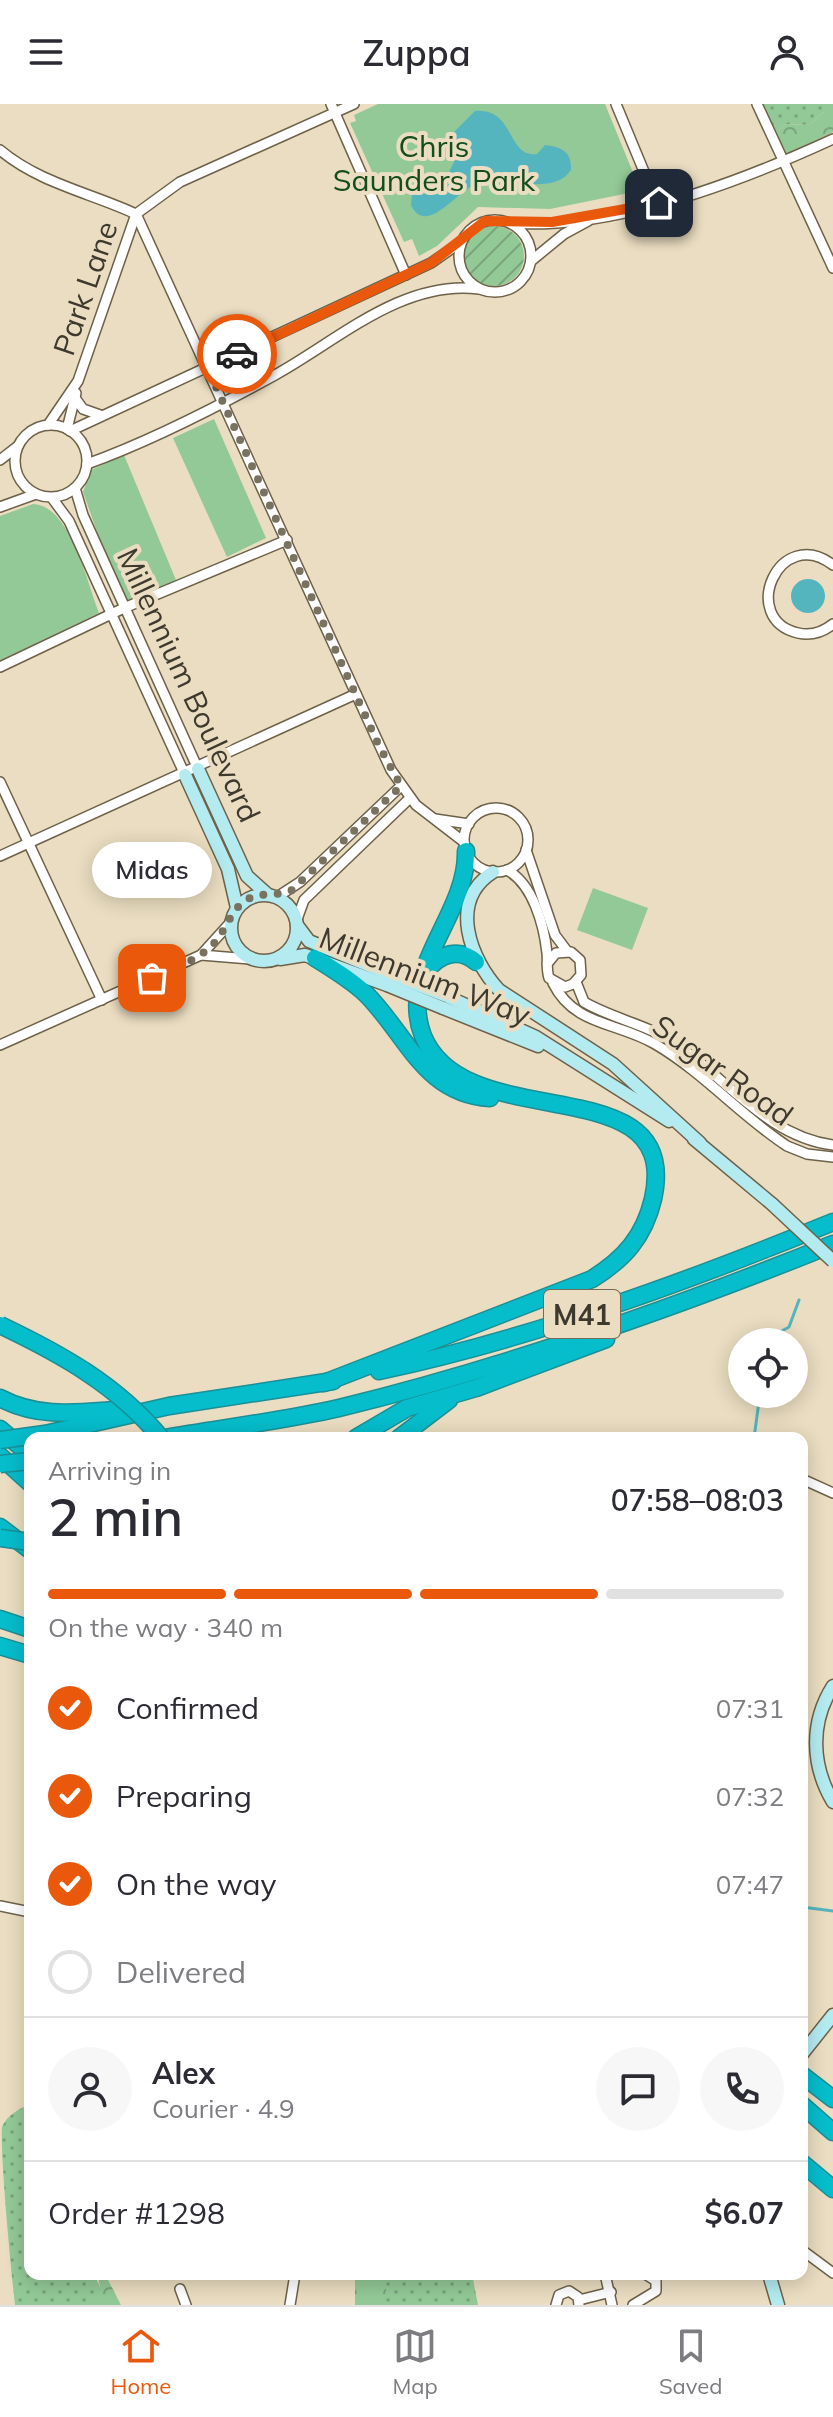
<!DOCTYPE html>
<meta charset="utf-8">
<style>
:root{--surface:#fff;--page:#f7f7f7;--text:#2b2b33;--muted:#7c7c81;--line:#e1e1e2;--accent:#ea580c}
body{margin:0;font-family:Mulish,sans-serif;background:var(--page);color:var(--text);height:100vh;display:flex;flex-direction:column;font-size:30px;white-space:nowrap}
*{box-sizing:border-box;margin:0}
p{font-size:26px;color:var(--muted)}
.icon{flex:none;width:44px;height:44px;fill:none;stroke:currentColor;stroke-width:2;stroke-linecap:round;stroke-linejoin:round}
.map{position:relative;flex:1;overflow:hidden}
.details{position:absolute;left:24px;top:1328px;width:784px;height:848px;display:flex;flex-direction:column;background:var(--surface);border-radius:16px;box-shadow:0 4px 20px #0003}
.details>*{flex:none}
.controls{position:absolute;left:728px;top:1224px;display:grid;gap:16px}
.controls a{display:grid;place-items:center;width:80px;height:80px;border-radius:50%;background:var(--surface);box-shadow:0 4px 20px #0003;font-size:40px}
.pin{position:absolute;display:grid;place-items:center;width:68px;height:68px;color:#fff;margin:-34px;border-radius:16px;box-shadow:0 4px 12px #0006}
.courier{position:absolute;display:grid;place-items:center;width:80px;height:80px;margin:-40px;border:6px solid #ea580c;border-radius:50%;background:#fff;color:#222;box-shadow:0 2px 10px #0007}
.bubble{position:absolute;height:56px;border-radius:28px;background:var(--surface);box-shadow:0 4px 20px #0003;font-size:26px;font-weight:600;line-height:56px;text-align:center}
.headline em{font-style:normal;font-weight:600}
.headline div{display:flex;flex-direction:column-reverse}
.headline{display:flex;align-items:center;justify-content:space-between;height:136px;padding:0 24px}
h1{font-size:52px;font-weight:600;line-height:60px}
.bar{display:grid;grid-template-columns:repeat(4,1fr);gap:12px 8px;align-content:center;height:96px;padding:0 24px}
.bar i{height:10px;border-radius:6px;background:var(--line)}
.bar .active{background:var(--accent)}
.bar p{grid-column:span 4}
.line{display:flex;align-items:center;gap:20px;padding:0 24px;border-top:2px solid var(--line)}
.line div{flex:1}
.round{display:grid;place-items:center;flex:none;width:84px;height:84px;border-radius:42px;background:var(--page)}
ol{padding:0 24px;list-style:none}
li{display:flex;align-items:center;gap:24px;height:88px}
li p{margin-inline-start:auto}
li .icon{padding:8px;border-radius:50%;background:var(--accent);color:#fff;stroke-width:4}
li:last-child{color:var(--muted)}
li i{width:44px;height:44px;border:4px solid var(--line);border-radius:50%}
header{display:flex;justify-content:space-between;align-items:center;height:104px;padding:0 24px;background:var(--surface);font-size:36px;font-weight:600}
.dock{display:flex;justify-content:space-around;align-items:center;height:112px;border-top:2px solid var(--line);background:var(--surface);font-size:22px;color:var(--muted)}
.dock a{display:grid;justify-items:center;gap:4px}
.dock .active{color:var(--accent)}
.map>svg:first-child{display:block}
.grass{fill:url(#grass-dots)}
.forest{fill:url(#forest-crowns)}
.park{fill:#93c997}
.garden{fill:url(#garden-furrows)}
.water{fill:#55b5be}
.lines{fill:none;stroke-linecap:round;stroke-linejoin:round}
.stream{stroke:#55b5be;stroke-width:3}
.street-casing{stroke:#6d6149;stroke-width:12}
.secondary-casing{stroke:#6d6149;stroke-width:15}
.highway-casing{stroke:#1a8f95;stroke-width:19}
.street{stroke:#fff;stroke-width:9}
.secondary{stroke:#b4ebf0;stroke-width:12}
.highway{stroke:#06bdcc;stroke-width:16}
.secondary-bridge-casing{stroke:#6d6149;stroke-width:15;stroke-linecap:butt}
.highway-bridge-casing{stroke:#1a8f95;stroke-width:19;stroke-linecap:butt}
.secondary-bridge{stroke:#b4ebf0;stroke-width:12}
.highway-bridge{stroke:#06bdcc;stroke-width:16}
.done{stroke:#7a7261;stroke-width:8;stroke-dasharray:0 14.4}
.route{stroke:#ea580c;stroke-width:10}
.labels{text-anchor:middle;dominant-baseline:central;stroke-width:8;stroke-linejoin:round;paint-order:stroke}
.shield{fill:#eaddc1;stroke:#726a5a;stroke-width:2}
.shield-label{font-size:28px;font-weight:bold;fill:#3e392e}
.park-label{font-size:30px;fill:#134d1d;stroke:#eaddc1}
.street-label{font-size:30px;fill:#3e392e;stroke:#eaddc1}
</style>
<header><svg class="icon" aria-label="menu" viewBox="0 0 24 24"><path d="M4 6h16M4 12h16M4 18h16"/></svg>Zuppa<svg class="icon" aria-label="person" viewBox="0 0 24 24"><circle cx="12" cy="8" r="4"/><path d="M4 21q1-7 8-7t8 7"/></svg></header>
<div class="map">
<svg width="833" height="2201" viewBox="0 0 833 2201">
<defs>
<pattern id="grass-dots" width="8" height="8" patternUnits="userSpaceOnUse" patternTransform="scale(2)"><rect width="8" height="8" fill="#93c997"/><path d="M2 2h.1M6 6h.1" fill="none" stroke="#79a47c" stroke-width="1.8" stroke-linecap="round"/></pattern>
<pattern id="forest-crowns" width="20" height="18" patternUnits="userSpaceOnUse" patternTransform="scale(2)"><rect width="20" height="18" fill="#93c997"/><path d="M2 6a3 3 0 1 1 6 0M12 15a3 3 0 1 1 6 0" fill="none" stroke="#79a47c"/></pattern>
<pattern id="garden-furrows" width="10" height="10" patternUnits="userSpaceOnUse" patternTransform="scale(2)"><rect width="10" height="10" fill="#93c997"/><path d="M-1 1l2-2M0 10L10 0M9 11l2-2" fill="none" stroke="#79a47c"/></pattern>
</defs>
<rect width="100%" height="100%" fill="#eaddc1"/>
<g class="grass">
<polygon points="761,0 833,0 833,8 824,8 809,21 786,20 775,29"/>
<path d="M30,2000V2170H94L108,2201H15C11,2165 0,2051 2,2023C7,2011 19,2005 30,2000Z"/>
<polygon points="367,2170 472,2170 478,2201 366,2201"/>
</g>
<g class="forest">
<polygon points="824,8 833,8 833,28 785,51 775,29 786,20 809,21"/>
<polygon points="98,2170 105,2170 121,2201 93,2201 100,2184"/>
<rect x="355" y="2170" width="31" height="31"/>
</g>
<g class="park">
<polygon points="378,0 605,0 636,76 625,79 629,89 550,105 478,103 437,142 419,152 412,135 404,138 350,19 356,17 354,11"/>
<polygon points="214,315 266,434 227,453 173,334"/>
<polygon points="124,351 176,476 124,504 83,388 91,366"/>
<path d="M33,400C70,401 87,478 99,509L0,557V412Z"/>
<polygon points="593,784 648,804 632,846 577,826"/>
</g>
<circle class="garden" cx="494" cy="152" r="30"/>
<g class="water">
<path d="M475,7C516,4 506,54 537,50L545,41C561,43 572,47 571,66C553,94 503,70 476,80C457,87 426,133 411,101L413,78L447,72L455,56L454,28Z"/>
<circle cx="808" cy="492" r="17"/>
</g>
<g class="lines">
<g class="stream">
<polyline points="762,1238 789,1223 799,1196"/>
<polyline points="754,1334 760,1290"/>
<polyline points="802,1803 833,1807"/>
</g>
<g class="street-casing">
<g id="street">
<polyline points="331,0 406,171"/>
<polyline points="616,0 657,99"/>
<polyline points="757,0 833,164"/>
<path d="M0,46C39,79 91,89 136,110L391,666L416,701L464,738"/>
<circle cx="495" cy="152" r="36"/>
<path d="M510,119C612,127 742,77 833,35"/>
<polyline points="531,157 564,130 588,117"/>
<polyline points="75,294 83,305 100,311"/>
<circle cx="51" cy="357" r="36"/>
<polyline points="48,321 78,277 136,110 180,78 354,0"/>
<polyline points="67,325 76,289"/>
<polyline points="70,327 431,159 461,138"/>
<polyline points="0,356 18,342"/>
<path d="M87,360C151,337 215,304 275,271C337,237 403,175 479,185"/>
<polyline points="75,384 83,411 198,665"/>
<polyline points="52,394 69,417 185,671"/>
<polyline points="0,403 36,390"/>
<path d="M833,461C779,420 738,515 798,529C811,532 823,528 833,520"/>
<polyline points="0,563 124,504 287,436"/>
<polyline points="0,678 102,896"/>
<circle cx="496" cy="736" r="32"/>
<polyline points="435,715 469,720"/>
<polyline points="526,746 555,831 567,847"/>
<polyline points="0,752 356,590"/>
<path d="M507,766C533,780 544,821 547,849C548,857 546,865 549,874L565,883L573,880L581,871L580,856L571,848L556,849L547,860"/>
<polyline points="277,793 300,778 401,682"/>
<polyline points="296,818 304,796 410,694"/>
<polyline points="201,851 250,855"/>
<path d="M576,878L584,898C613,915 646,920 674,939C726,974 768,1033 833,1041"/>
<path d="M553,879C574,922 618,918 655,940C703,968 741,1012 787,1042L807,1050L833,1053"/>
<polyline points="0,941 201,851 230,819"/>
<polyline points="802,1375 833,1389"/>
<polyline points="0,1802 30,1808"/>
<polyline points="802,2146 833,2169"/>
<polyline points="605,2170 612,2201"/>
<polyline points="180,2185 186,2201"/>
<polyline points="579,2196 611,2188"/>
<polyline points="290,2201 295,2170"/>
<polyline points="556,2201 559,2191 569,2187 578,2193 579,2201"/>
<polyline points="633,2201 656,2187 656,2177 645,2170"/>
</g>
</g>
<g class="secondary-casing">
<g id="secondary">
<polyline points="198,665 247,772 267,790"/>
<polyline points="185,671 228,765 237,804"/>
<path d="M493,768C447,797 471,856 499,886L613,960L700,1039"/>
<circle cx="264" cy="824" r="33"/>
<polyline points="297,821 309,837 392,871"/>
<polyline points="280,855 305,851 387,881"/>
<polyline points="446,892 536,933 669,1017"/>
<polyline points="443,904 538,942"/>
<polyline points="694,1035 772,1100"/>
<path d="M833,1582C810,1618 811,1661 833,1698"/>
<polyline points="802,1950 833,1911"/>
<polyline points="769,2170 778,2201"/>
</g>
</g>
<g class="highway-casing">
<g id="highway">
<path d="M315,854C333,865 351,876 366,890C407,931 424,990 490,994"/>
<path d="M427,866C440,850 459,843 476,858"/>
<path d="M379,1267C534,1234 686,1178 833,1118"/>
<path d="M324,1279L592,1175C624,1155 644,1133 653,1095C683,960 465,1035 423,932C397,866 468,811 466,747"/>
<path d="M0,1294C38,1314 75,1309 116,1306"/>
<polyline points="0,1325 30,1351"/>
<polyline points="45,1330 169,1302 333,1277"/>
<path d="M165,1334C223,1324 282,1317 339,1304C507,1263 672,1205 833,1140"/>
<polyline points="356,1334 407,1304 476,1284 606,1235"/>
<polyline points="399,1334 449,1296"/>
<polyline points="0,1352 30,1379"/>
<polyline points="0,1423 30,1446"/>
<polyline points="0,1515 30,1525"/>
<polyline points="0,1542 30,1551"/>
<polyline points="802,1971 833,1995"/>
<polyline points="802,2001 833,2028"/>
<polyline points="802,2059 833,2085"/>
</g>
</g>
<use href="#street" class="street"/>
<use href="#secondary" class="secondary"/>
<use href="#highway" class="highway"/>
<g class="secondary-bridge-casing">
<g id="secondary-bridge">
<polyline points="392,871 446,892"/>
<polyline points="387,881 443,904"/>
<polyline points="772,1100 833,1157"/>
</g>
</g>
<g class="highway-bridge-casing">
<g id="highway-bridge">
<path d="M0,1221C61,1250 117,1281 161,1334"/>
<polyline points="0,1336 45,1330"/>
<polyline points="0,1360 30,1357"/>
<polyline points="0,1434 30,1438"/>
</g>
</g>
<use href="#secondary-bridge" class="secondary-bridge"/>
<use href="#highway-bridge" class="highway-bridge"/>
</g>
<g class="lines">
<path class="done" d="M152,874C174,864 200,856 216,837C226,825 232,805 245,797C260,786 276,794 292,786L401,682L379,642L207,263L237,250"/>
<polyline class="route" points="237,250 431,159 485,117 552,118 659,99"/>
</g>
<g class="labels">
<rect class="shield" x="544" y="1186" width="76" height="48" rx="6"/>
<g class="shield-label">
<text x="582" y="1210">M41</text>
</g>
<g class="park-label">
<text x="434" y="42">Chris<tspan x="434" dy="34">Saunders Park</tspan></text>
</g>
<g class="street-label">
<text transform="translate(85 184) rotate(-71)">Park Lane</text>
<text transform="translate(189 581) rotate(65)">Millennium Boulevard</text>
<text transform="translate(425 872) rotate(21)">Millennium Way</text>
<text transform="translate(723 966) rotate(36)">Sugar Road</text>
</g>
</g>
</svg>
<div class="controls">
<a><svg class="icon" aria-label="locate" viewBox="0 0 24 24"><circle cx="12" cy="12" r="6"/><path d="M12 2v4M12 18v4M2 12h4M18 12h4"/></svg></a>
</div>
<div class="pin" style="left:152px;top:874px;background:#ea580c"><svg class="icon" aria-label="bag" viewBox="0 0 24 24"><path d="M5 8h14l-1 12H6zM9 8a3 3 0 0 1 6 0"/></svg></div>
<div class="pin" style="left:659px;top:99px;background:#1f2937"><svg class="icon" aria-label="home" viewBox="0 0 24 24"><path d="M3 11l9-7 9 7M6 9v11h12V9"/></svg></div>
<div class="courier" style="left:237px;top:250px"><svg class="icon" aria-label="car" viewBox="0 0 24 24"><path d="M5 17H2v-5l4-1 3-4h7l3 4 3 1v5h-3M9 17h6M6 11h13"/><circle cx="7" cy="17" r="2"/><circle cx="17" cy="17" r="2"/></svg></div>
<div class="bubble" style="left:92px;top:738px;width:120px">Midas</div>
<section class="details">
<div class="headline"><div><h1>2 min</h1><p>Arriving in</p></div><em>07:58–08:03</em></div>
<div class="bar"><i class="active"></i><i class="active"></i><i class="active"></i><i></i><p>On the way · 340 m</p></div>
<ol>
<li><svg class="icon" aria-label="check" viewBox="0 0 24 24"><path d="M5 12l5 5 9-10"/></svg>Confirmed<p>07:31</p></li>
<li><svg class="icon" aria-label="check" viewBox="0 0 24 24"><path d="M5 12l5 5 9-10"/></svg>Preparing<p>07:32</p></li>
<li><svg class="icon" aria-label="check" viewBox="0 0 24 24"><path d="M5 12l5 5 9-10"/></svg>On the way<p>07:47</p></li>
<li><i></i>Delivered</li>
</ol>
<div class="line" style="height:144px"><a class="round"><svg class="icon" aria-label="person" viewBox="0 0 24 24"><circle cx="12" cy="8" r="4"/><path d="M4 21q1-7 8-7t8 7"/></svg></a><div><b>Alex</b><p>Courier · 4.9</p></div><a class="round"><svg class="icon" aria-label="chat" viewBox="0 0 24 24"><path d="M4 5h16v11H9l-5 4z"/></svg></a><a class="round"><svg class="icon" aria-label="phone" viewBox="0 0 24 24"><path d="M5 4h4l2 5-3 2q2 4 5 5l2-3 5 2v4C11 20 4 13 5 4z"/></svg></a></div>
<div class="line" style="height:104px"><div>Order #1298</div><b>$6.07</b></div>
</section>
</div>
<nav class="dock">
<a class="active"><svg class="icon" aria-label="home" viewBox="0 0 24 24"><path d="M3 11l9-7 9 7M6 9v11h12V9"/></svg>Home</a>
<a><svg class="icon" aria-label="map" viewBox="0 0 24 24"><path d="M3 6l6-2 6 2 6-2v14l-6 2-6-2-6 2zM9 4v14M15 6v14"/></svg>Map</a>
<a><svg class="icon" aria-label="saved" viewBox="0 0 24 24"><path d="M7 4h10v16l-5-4-5 4z"/></svg>Saved</a>
</nav>
